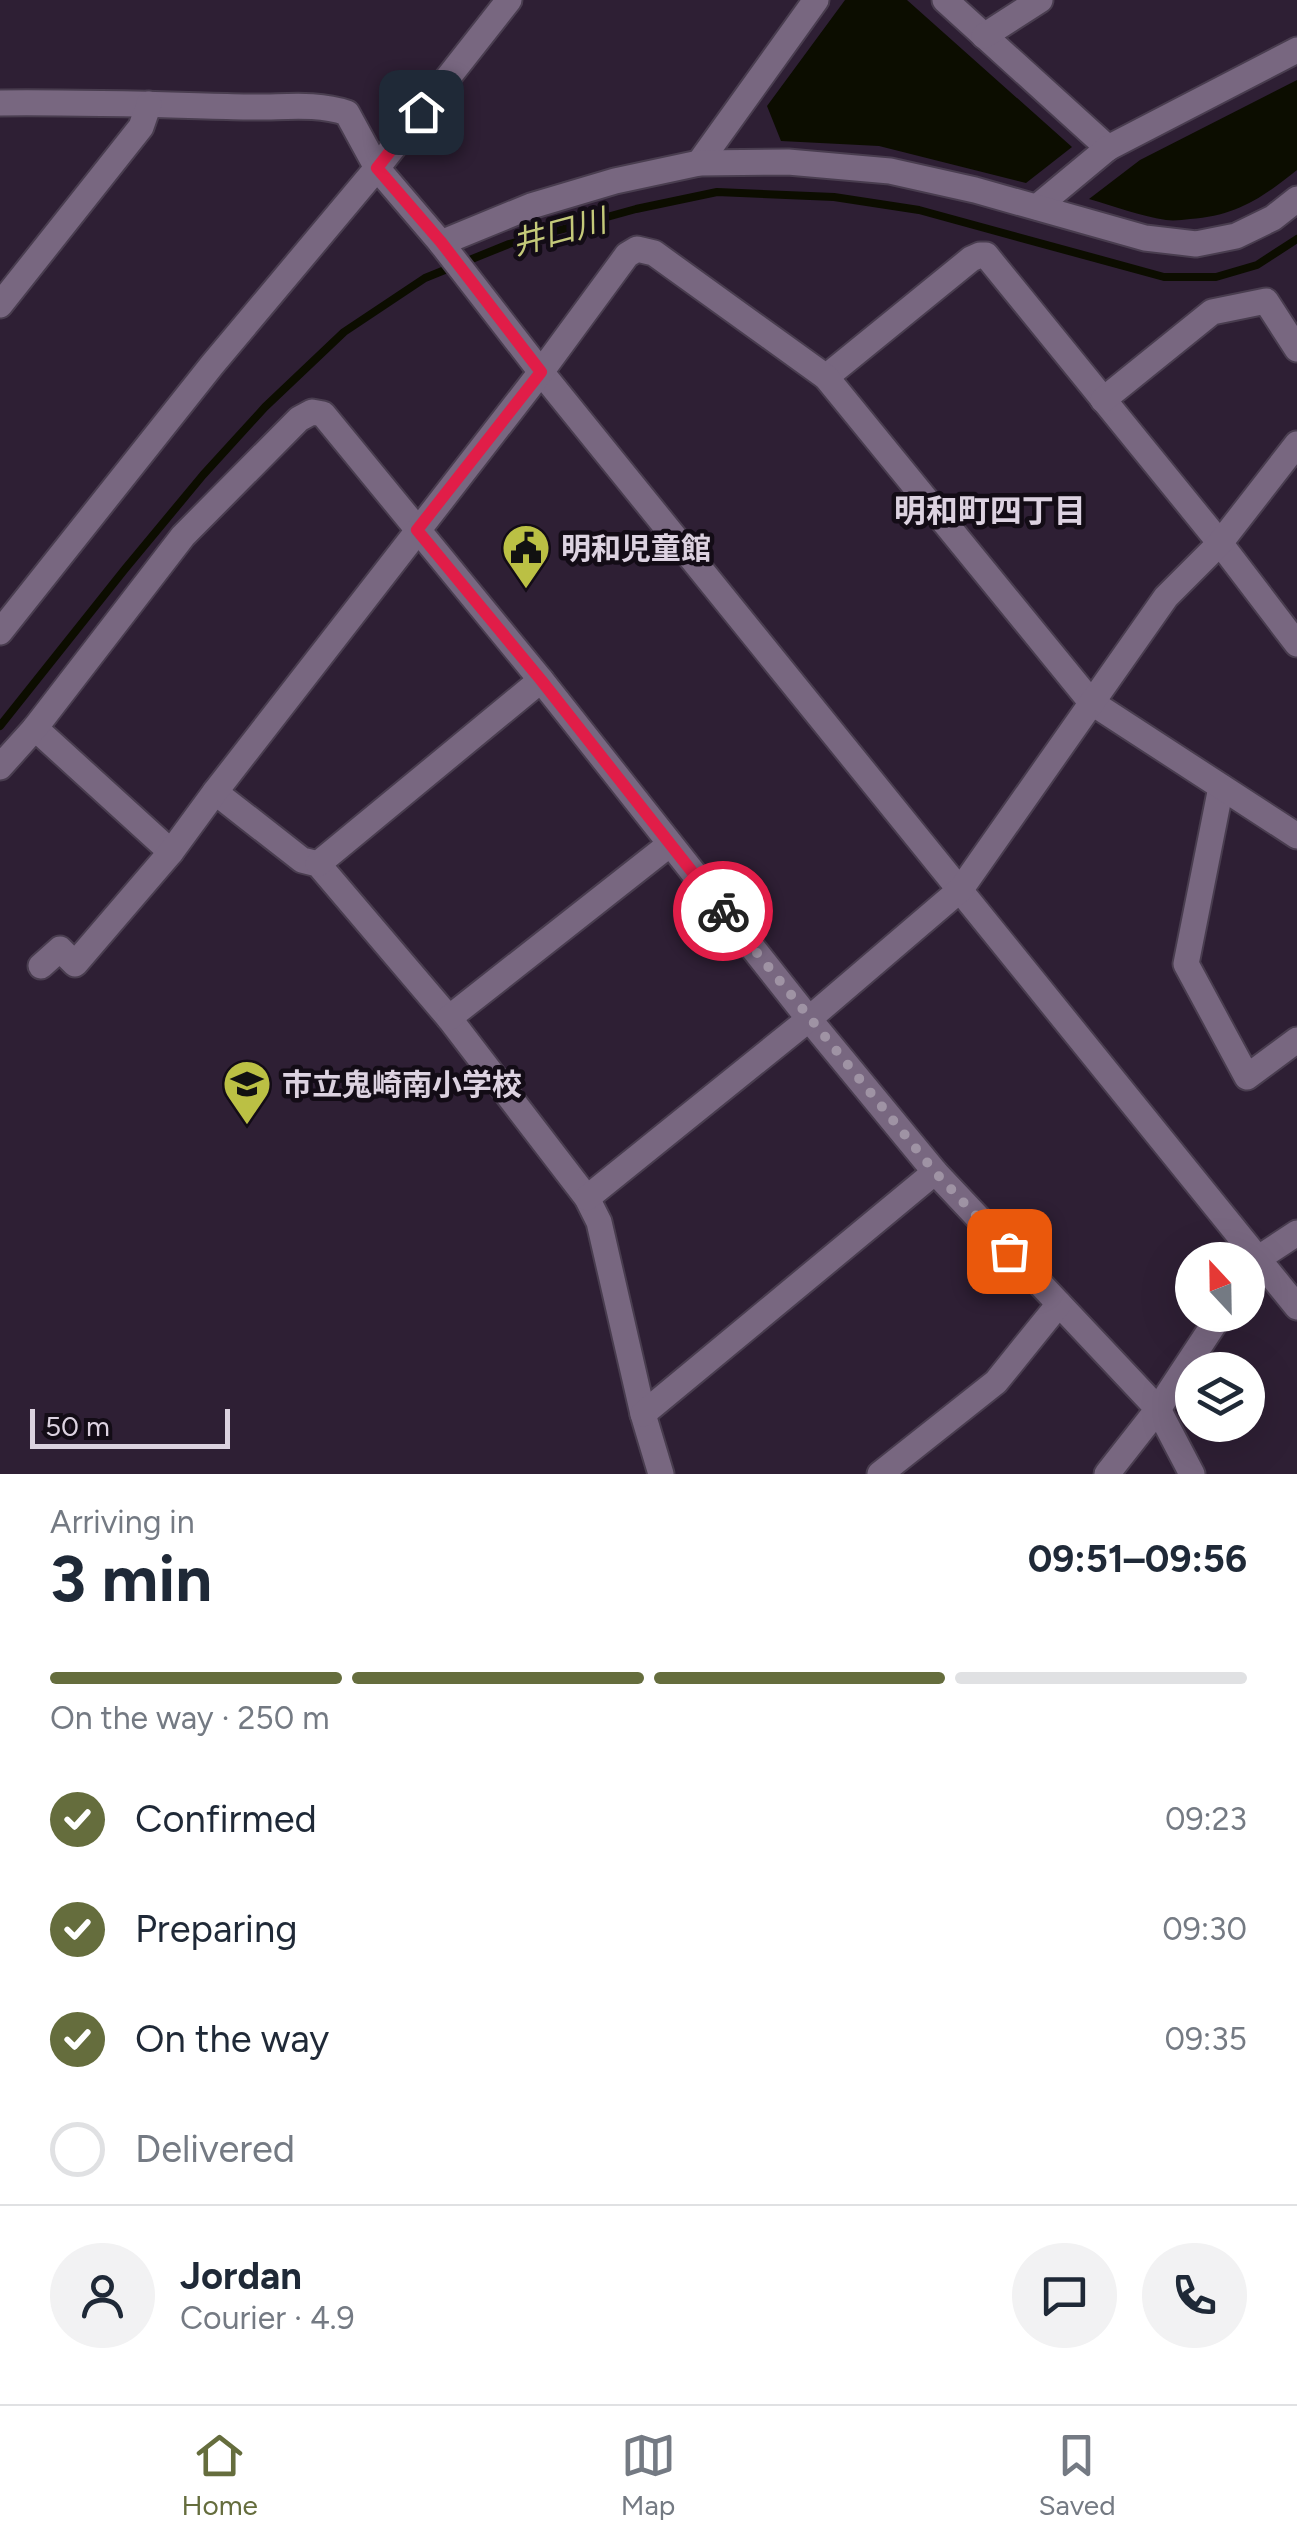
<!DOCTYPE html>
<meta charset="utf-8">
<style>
:root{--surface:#fff;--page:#f2f2f3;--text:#1f2937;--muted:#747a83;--line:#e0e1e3;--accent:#656d3d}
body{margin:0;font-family:Figtree,"Noto Sans JP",sans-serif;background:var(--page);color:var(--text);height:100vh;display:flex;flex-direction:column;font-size:38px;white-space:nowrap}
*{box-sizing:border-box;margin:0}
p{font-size:32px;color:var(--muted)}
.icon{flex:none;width:55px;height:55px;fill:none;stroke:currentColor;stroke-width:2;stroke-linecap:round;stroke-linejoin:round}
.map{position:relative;height:1474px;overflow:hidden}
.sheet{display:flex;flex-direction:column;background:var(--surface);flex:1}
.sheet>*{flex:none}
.needle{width:65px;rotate:338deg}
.tools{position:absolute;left:1175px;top:1242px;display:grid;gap:20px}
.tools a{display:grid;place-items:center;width:90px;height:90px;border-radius:50%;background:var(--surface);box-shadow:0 10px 40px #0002;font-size:50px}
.scale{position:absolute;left:30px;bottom:25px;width:200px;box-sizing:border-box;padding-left:10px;border:5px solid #dcd2e0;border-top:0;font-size:28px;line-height:35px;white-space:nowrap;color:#dcd2e0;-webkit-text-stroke:8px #130c16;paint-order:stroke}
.pin{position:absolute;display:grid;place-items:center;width:85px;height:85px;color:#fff;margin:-42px;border-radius:20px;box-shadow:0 5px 15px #0006}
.courier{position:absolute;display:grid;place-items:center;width:100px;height:100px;margin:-50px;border:8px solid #e11d48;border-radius:50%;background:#fff;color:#222;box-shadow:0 2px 12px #0007}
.head em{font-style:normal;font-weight:700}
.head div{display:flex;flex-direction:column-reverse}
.head{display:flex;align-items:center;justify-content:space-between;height:170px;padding:0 50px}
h1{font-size:65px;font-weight:700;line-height:75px}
.bar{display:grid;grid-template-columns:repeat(4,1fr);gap:15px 10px;align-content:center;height:120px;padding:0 50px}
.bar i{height:12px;border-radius:8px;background:var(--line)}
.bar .current{background:var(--accent)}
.bar p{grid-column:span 4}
.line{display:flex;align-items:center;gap:25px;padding:0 50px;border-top:2px solid var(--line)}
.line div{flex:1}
.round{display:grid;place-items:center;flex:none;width:105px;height:105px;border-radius:52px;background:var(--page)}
ol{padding:0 50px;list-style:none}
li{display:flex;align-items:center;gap:30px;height:110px}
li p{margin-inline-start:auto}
li .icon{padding:10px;border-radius:50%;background:var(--accent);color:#fff;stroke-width:4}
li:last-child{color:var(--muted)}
li i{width:55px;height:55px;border:5px solid var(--line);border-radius:50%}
.tabs{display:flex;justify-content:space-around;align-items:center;height:140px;border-top:2px solid var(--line);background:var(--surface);font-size:28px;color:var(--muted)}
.tabs a{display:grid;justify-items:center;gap:5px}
.tabs .current{color:var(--accent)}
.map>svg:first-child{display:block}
.water{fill:#0c0d00}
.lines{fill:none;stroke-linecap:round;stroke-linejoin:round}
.stream{stroke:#0c0d00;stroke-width:8}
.minor-casing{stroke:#493d4f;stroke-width:29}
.minor{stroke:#786780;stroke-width:25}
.done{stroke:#9f93a4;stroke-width:10;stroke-dasharray:0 18}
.route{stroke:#e11d48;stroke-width:12}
.labels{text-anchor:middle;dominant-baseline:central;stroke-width:9;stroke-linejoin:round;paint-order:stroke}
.poi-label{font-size:30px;font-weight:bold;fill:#dcd2e0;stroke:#130c16;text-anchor:start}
.water-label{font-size:32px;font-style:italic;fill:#c4c979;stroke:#130c16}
.neighbourhood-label{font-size:32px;font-weight:bold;fill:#dcd2e0;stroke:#130c16}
</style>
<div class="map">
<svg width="1297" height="1474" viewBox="0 0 1297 1474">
<rect width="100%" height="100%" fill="#2e1f34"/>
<g class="water">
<polygon points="845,0 907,0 1072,147 1026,183 879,146 781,141 767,106"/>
<path d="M1297,80V170C1262,198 1236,216 1190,219C1182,220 1174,221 1166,220C1140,216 1114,206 1089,199L1140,160Z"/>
</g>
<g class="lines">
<polyline class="stream" points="0,726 125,569 203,475 265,407 344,332 425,278 509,244 636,209 717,192 834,197 919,210 1164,277 1216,277 1257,265 1297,239"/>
<g class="minor-casing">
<g id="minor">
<polyline points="945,0 1108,148"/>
<polyline points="984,36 1040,0"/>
<path d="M0,103C83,102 165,105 248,107C281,108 315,102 347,113L377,168L441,243L541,372L1297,1307"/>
<polyline points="699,163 816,0"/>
<polyline points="1037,207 1108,148 1297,50"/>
<polyline points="441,243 531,206 615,181 699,163 788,162 890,171 975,190 1145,238 1196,244 1236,236 1273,218 1297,199"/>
<polyline points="0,305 141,127 149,104"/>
<polyline points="826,377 971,259 980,255 986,255 1220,543 1297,644"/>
<polyline points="1103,400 1212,312 1266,301 1297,349"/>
<polyline points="0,632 212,365 377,168 509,0"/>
<polyline points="35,728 171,852"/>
<polyline points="0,767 35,728 183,536 299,419 312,412 323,414 541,680 809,1019 935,1172 1158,1409 1192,1474"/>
<polyline points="1221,787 1186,964 1247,1077 1297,1040"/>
<polyline points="215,792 302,860 318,864 449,1018 587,1198 599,1222 643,1414 661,1474"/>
<polyline points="318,864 541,680"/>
<polyline points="41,966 60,949 75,964 171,852 215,792 541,372 627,255 637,249 654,253 826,377 1091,702 1297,836"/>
<polyline points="449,1018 670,844"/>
<polyline points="587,1198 809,1019 961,889 1166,597 1220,543 1297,444"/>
<polyline points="1248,1274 1259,1258 1297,1233"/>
<polyline points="643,1414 935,1172"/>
<polyline points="880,1474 996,1382 1059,1304"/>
<polyline points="1107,1474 1158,1409 1220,1315"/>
</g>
</g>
<use href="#minor" class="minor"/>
</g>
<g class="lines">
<polyline class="done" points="723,911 935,1172 1009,1251"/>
<polyline class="route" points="421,112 377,168 441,242 541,372 417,530 541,680 723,911"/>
</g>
<defs>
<g id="civic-pin" transform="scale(2.5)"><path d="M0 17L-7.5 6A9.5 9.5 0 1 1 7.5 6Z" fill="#bbc044" stroke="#130c16"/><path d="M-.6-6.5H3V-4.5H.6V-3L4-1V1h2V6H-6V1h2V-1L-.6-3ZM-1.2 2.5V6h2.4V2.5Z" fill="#111"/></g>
<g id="school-pin" transform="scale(2.5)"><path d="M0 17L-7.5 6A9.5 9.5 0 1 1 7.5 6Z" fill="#bbc044" stroke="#130c16"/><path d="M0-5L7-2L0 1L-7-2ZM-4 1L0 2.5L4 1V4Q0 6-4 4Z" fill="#111"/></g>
</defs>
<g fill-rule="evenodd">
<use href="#civic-pin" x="526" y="548"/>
<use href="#school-pin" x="247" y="1084"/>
</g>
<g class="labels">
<g class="poi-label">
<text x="561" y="548">明和児童館</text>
<text x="282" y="1084">市立鬼崎南小学校</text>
</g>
<g class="water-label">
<text transform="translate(559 232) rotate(-15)">井口川</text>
</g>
<g class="neighbourhood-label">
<text x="990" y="511">明和町四丁目</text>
</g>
</g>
</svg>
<div class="tools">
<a><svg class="needle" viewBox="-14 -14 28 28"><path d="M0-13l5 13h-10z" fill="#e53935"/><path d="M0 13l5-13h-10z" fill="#747a83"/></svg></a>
<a><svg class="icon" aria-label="layers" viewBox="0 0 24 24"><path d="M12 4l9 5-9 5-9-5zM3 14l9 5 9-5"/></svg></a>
</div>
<div class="scale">50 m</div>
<div class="pin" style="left:1009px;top:1251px;background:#ea580c"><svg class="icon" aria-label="bag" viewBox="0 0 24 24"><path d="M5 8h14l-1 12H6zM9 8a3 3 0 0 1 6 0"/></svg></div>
<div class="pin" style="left:421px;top:112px;background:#1f2937"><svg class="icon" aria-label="home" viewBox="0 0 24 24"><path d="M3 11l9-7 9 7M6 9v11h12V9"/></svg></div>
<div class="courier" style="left:723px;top:911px"><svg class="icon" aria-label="bike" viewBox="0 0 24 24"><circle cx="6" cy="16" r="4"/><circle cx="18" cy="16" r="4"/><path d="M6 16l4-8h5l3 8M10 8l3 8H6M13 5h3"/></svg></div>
</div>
<section class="sheet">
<div class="head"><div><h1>3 min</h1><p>Arriving in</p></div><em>09:51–09:56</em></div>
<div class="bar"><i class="current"></i><i class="current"></i><i class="current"></i><i></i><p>On the way · 250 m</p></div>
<ol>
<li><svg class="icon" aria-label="check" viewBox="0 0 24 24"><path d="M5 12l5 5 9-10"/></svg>Confirmed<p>09:23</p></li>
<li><svg class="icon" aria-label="check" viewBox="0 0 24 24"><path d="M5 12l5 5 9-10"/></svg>Preparing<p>09:30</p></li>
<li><svg class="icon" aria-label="check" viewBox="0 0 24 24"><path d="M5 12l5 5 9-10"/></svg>On the way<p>09:35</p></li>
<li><i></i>Delivered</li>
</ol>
<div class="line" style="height:180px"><a class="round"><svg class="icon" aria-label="person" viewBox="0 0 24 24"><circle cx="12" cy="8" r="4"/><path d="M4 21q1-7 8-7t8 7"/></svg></a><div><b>Jordan</b><p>Courier · 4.9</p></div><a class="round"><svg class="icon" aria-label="chat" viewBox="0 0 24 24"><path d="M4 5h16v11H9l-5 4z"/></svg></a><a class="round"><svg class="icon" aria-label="phone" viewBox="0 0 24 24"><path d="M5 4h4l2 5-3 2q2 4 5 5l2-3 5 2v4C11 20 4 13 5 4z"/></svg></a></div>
</section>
<nav class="tabs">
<a class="current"><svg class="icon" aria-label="home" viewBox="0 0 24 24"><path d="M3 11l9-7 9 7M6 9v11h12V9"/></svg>Home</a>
<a><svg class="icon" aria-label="map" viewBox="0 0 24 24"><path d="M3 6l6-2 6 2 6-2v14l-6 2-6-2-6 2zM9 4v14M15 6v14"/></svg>Map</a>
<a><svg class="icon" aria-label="saved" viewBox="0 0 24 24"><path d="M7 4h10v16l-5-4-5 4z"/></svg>Saved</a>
</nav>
